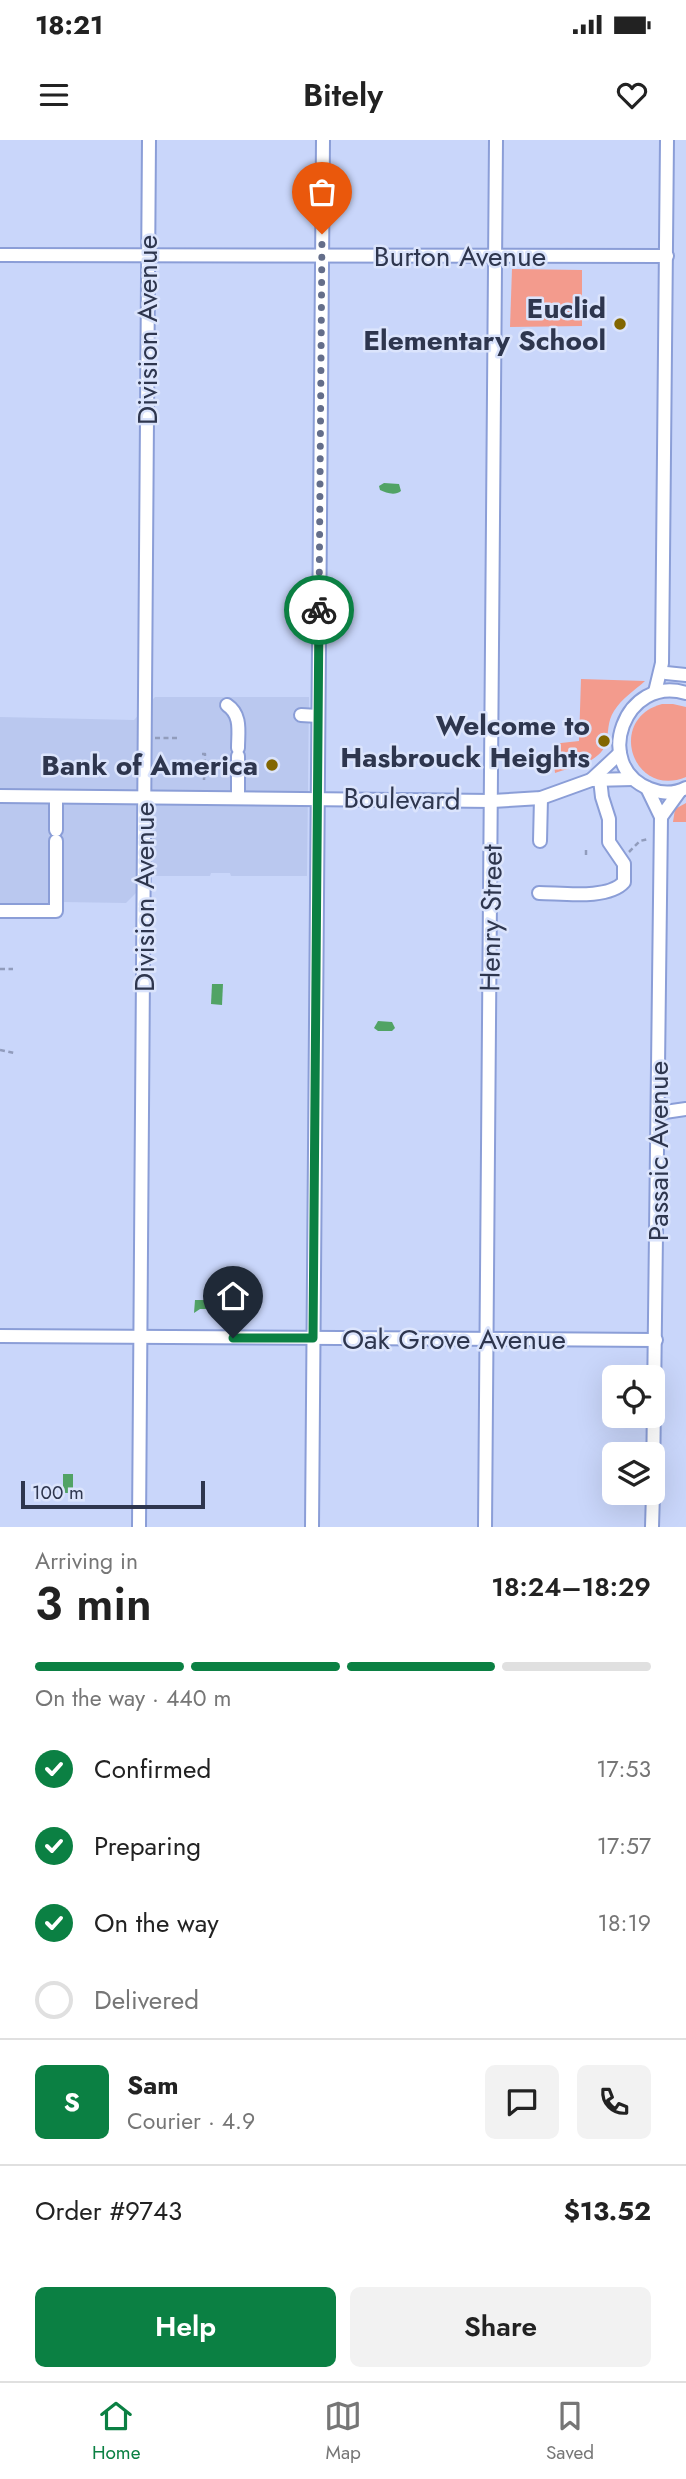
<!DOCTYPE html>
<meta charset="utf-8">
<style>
:root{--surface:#fff;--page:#f2f2f2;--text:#222;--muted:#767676;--line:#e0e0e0;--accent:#0b8043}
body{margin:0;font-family:Jost,sans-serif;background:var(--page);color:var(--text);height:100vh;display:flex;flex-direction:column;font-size:26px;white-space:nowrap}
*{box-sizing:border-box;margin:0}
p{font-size:23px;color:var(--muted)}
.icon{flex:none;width:38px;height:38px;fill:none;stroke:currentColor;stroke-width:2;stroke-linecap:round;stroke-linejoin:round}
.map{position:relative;height:1387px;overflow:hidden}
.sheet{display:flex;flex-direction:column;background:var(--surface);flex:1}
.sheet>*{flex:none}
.buttons{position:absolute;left:602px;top:1225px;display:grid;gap:14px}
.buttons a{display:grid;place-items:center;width:63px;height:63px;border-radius:10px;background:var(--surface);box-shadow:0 7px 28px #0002;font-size:35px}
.scale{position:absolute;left:21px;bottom:18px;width:184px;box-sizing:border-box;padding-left:7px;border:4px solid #2e364e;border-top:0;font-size:19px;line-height:24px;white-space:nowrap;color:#2e364e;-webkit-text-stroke:5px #dbe4fc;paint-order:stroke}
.pin{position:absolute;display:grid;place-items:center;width:60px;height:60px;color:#fff;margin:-72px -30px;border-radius:50% 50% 50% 0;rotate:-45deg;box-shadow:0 0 7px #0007}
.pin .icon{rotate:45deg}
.courier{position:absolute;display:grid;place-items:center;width:70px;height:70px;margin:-35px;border:5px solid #0b8043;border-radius:50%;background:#fff;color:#222;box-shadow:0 2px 9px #0007}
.headline em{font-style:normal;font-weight:600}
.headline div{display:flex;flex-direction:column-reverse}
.headline{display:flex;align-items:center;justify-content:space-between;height:119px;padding:0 35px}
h1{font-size:46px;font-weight:600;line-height:52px}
.bar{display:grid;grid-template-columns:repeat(4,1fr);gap:10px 7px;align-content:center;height:84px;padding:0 35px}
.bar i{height:9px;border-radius:5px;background:var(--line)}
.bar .active{background:var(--accent)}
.bar p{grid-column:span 4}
.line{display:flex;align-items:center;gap:18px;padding:0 35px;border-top:2px solid var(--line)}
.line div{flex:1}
.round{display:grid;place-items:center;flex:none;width:74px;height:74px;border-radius:10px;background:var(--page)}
ol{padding:0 35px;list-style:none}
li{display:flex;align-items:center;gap:21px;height:77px}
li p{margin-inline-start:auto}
li .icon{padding:7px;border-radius:50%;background:var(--accent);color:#fff;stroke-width:4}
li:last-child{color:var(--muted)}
li i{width:38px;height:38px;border:4px solid var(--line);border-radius:50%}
.button{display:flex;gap:14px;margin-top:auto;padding:14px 35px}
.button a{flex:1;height:80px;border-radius:10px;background:var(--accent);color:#fff;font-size:28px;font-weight:600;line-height:80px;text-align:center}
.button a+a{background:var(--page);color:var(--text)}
.status{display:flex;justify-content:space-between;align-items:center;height:49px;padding:0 35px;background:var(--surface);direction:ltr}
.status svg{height:19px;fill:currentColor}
header{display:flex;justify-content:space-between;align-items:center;height:91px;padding:0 35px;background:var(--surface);font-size:32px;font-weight:600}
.menu{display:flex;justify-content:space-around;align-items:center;height:98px;border-top:2px solid var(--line);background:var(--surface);font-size:19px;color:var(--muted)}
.menu a{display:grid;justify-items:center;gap:4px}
.menu .active{color:var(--accent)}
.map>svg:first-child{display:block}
.built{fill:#bac8ef}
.green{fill:#f39b8d}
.water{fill:#51a365}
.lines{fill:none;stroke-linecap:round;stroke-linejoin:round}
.minor-casing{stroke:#8b9ed7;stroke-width:16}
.path{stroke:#919cbc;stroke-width:2.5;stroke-dasharray:5 3.5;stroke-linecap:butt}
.minor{stroke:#fff;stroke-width:12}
.done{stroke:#646e8a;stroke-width:7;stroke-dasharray:0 12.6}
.route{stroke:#0b8043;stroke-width:9}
.poi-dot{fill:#826600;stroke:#dbe4fc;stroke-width:2.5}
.labels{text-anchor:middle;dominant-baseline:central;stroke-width:5;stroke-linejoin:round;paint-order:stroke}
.street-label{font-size:28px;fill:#2e364e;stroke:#dbe4fc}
.poi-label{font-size:28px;font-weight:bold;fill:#2e364e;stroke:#dbe4fc;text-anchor:end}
</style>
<div class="status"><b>18:21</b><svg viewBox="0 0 49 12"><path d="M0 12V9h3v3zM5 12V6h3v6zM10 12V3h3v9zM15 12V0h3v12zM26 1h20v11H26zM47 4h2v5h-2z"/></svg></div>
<header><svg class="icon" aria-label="menu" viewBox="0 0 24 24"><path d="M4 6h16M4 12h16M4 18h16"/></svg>Bitely<svg class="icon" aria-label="heart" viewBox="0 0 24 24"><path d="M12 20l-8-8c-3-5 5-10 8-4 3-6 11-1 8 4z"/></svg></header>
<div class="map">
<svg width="686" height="1387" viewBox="0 0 686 1387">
<rect width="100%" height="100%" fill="#c9d6fa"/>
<polygon class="built" points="155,557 309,557 307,736 231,736 230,733 211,733 210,736 153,736 126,763 62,762 62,777 0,776 0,577 134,580"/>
<g class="green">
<polygon points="512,129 582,130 582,186 510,187"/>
<path d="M581,539L645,541C634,551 622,558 614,571C607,582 609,592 606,603C600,623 572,627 555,633L552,604L579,601Z"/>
<path d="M662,564H673L686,567V637C633,659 606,579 662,564Z"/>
<polygon points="686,663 686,682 673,682 675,669"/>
</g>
<g class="water">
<path d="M384,343L399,344L401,351C395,356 386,353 380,350L379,346Z"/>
<polygon points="212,844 223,844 222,865 211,864"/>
<polygon points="378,881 392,882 395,888 392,891 378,891 374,888"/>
<polygon points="195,1160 213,1160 213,1169 200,1169 194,1173"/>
<rect x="63" y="1334" width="10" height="19"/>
</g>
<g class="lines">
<g class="minor-casing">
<g id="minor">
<polyline points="0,115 667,116"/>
<polyline points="666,533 686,535"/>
<polyline points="655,552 662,523 667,0"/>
<path d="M686,553C625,534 591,626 650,649C662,654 674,654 686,648"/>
<path d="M227,565C242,575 238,592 238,608"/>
<polyline points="301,575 318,576"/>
<polyline points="591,640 620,613"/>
<polyline points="647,648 661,677 653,1344"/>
<polyline points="0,656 492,661 541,658 591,640 633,639"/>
<polyline points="56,657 56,690"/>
<polyline points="238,658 238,616"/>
<polyline points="661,677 679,652"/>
<polyline points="540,701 541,658"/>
<path d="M539,753C561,753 608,760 624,742V724L609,702V679L602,657L600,639"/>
<polyline points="0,771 56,771 56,701"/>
<polyline points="658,973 686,969"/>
<polyline points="0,1196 656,1200"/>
<polyline points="139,1387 149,0"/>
<polyline points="312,1387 323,0"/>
<polyline points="485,1387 496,0"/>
<polyline points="652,1387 653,1353"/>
</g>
</g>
<g class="path">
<polyline points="155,598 178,598"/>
<polyline points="202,614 205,614 204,640"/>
<polyline points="629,712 640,701 648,699"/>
<polyline points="586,715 586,710"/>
<polyline points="0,829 13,829"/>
<polyline points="0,910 14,913"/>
</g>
<use href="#minor" class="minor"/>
</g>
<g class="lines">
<polyline class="done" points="319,470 322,94"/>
<polyline class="route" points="233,1198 313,1198 319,470"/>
</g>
<g class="poi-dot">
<circle cx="620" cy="184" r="7"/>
<circle cx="604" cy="601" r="7"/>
<circle cx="272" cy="625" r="7"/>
</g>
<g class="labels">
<g class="street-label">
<text x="460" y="116">Burton Avenue</text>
<text transform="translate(147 190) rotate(-90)">Division Avenue</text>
<text transform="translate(402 659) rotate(1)">Boulevard</text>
<text transform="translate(144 757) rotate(-90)">Division Avenue</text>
<text transform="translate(491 778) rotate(-89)">Henry Street</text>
<text transform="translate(658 1011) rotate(-90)">Passaic Avenue</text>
<text x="454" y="1199">Oak Grove Avenue</text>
</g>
<g class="poi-label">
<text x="606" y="168">Euclid<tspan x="606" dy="32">Elementary School</tspan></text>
<text x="590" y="585">Welcome to<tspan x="590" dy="32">Hasbrouck Heights</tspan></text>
<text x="258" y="625">Bank of America</text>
</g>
</g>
</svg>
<div class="buttons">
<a><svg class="icon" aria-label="locate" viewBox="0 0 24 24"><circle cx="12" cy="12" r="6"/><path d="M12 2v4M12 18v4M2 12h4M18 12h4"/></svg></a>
<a><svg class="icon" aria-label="layers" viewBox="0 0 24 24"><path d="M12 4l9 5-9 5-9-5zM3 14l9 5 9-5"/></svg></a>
</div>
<div class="scale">100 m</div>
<div class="pin" style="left:322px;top:94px;background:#ea580c"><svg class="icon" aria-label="bag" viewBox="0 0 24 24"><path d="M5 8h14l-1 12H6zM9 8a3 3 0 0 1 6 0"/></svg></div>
<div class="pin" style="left:233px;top:1198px;background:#1f2937"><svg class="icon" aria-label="home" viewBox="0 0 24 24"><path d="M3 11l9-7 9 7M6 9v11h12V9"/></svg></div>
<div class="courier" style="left:319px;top:470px"><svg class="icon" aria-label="bike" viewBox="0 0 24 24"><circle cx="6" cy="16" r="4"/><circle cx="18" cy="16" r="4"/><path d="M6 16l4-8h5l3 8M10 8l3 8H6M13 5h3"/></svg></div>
</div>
<section class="sheet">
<div class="headline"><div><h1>3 min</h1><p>Arriving in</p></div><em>18:24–18:29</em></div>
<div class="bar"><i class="active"></i><i class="active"></i><i class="active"></i><i></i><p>On the way · 440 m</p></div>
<ol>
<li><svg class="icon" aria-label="check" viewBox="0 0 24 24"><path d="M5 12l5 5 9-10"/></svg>Confirmed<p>17:53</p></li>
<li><svg class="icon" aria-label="check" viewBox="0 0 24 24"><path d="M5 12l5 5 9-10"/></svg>Preparing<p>17:57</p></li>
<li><svg class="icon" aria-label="check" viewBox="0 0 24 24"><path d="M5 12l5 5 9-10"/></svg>On the way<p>18:19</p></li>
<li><i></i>Delivered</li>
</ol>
<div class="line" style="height:126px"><b class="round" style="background:var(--accent);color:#fff">S</b><div><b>Sam</b><p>Courier · 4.9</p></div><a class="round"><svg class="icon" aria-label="chat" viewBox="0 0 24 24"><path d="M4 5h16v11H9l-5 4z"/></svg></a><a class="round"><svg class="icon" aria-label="phone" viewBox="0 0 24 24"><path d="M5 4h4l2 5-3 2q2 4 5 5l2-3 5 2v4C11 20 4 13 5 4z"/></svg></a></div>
<div class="line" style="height:91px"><div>Order #9743</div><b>$13.52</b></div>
<div class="button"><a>Help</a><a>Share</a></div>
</section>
<nav class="menu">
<a class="active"><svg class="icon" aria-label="home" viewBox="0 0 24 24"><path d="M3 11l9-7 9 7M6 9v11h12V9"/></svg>Home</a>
<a><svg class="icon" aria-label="map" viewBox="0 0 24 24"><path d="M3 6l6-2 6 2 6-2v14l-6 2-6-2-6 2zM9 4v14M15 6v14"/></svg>Map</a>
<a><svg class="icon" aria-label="saved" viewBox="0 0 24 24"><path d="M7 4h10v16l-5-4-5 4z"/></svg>Saved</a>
</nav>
